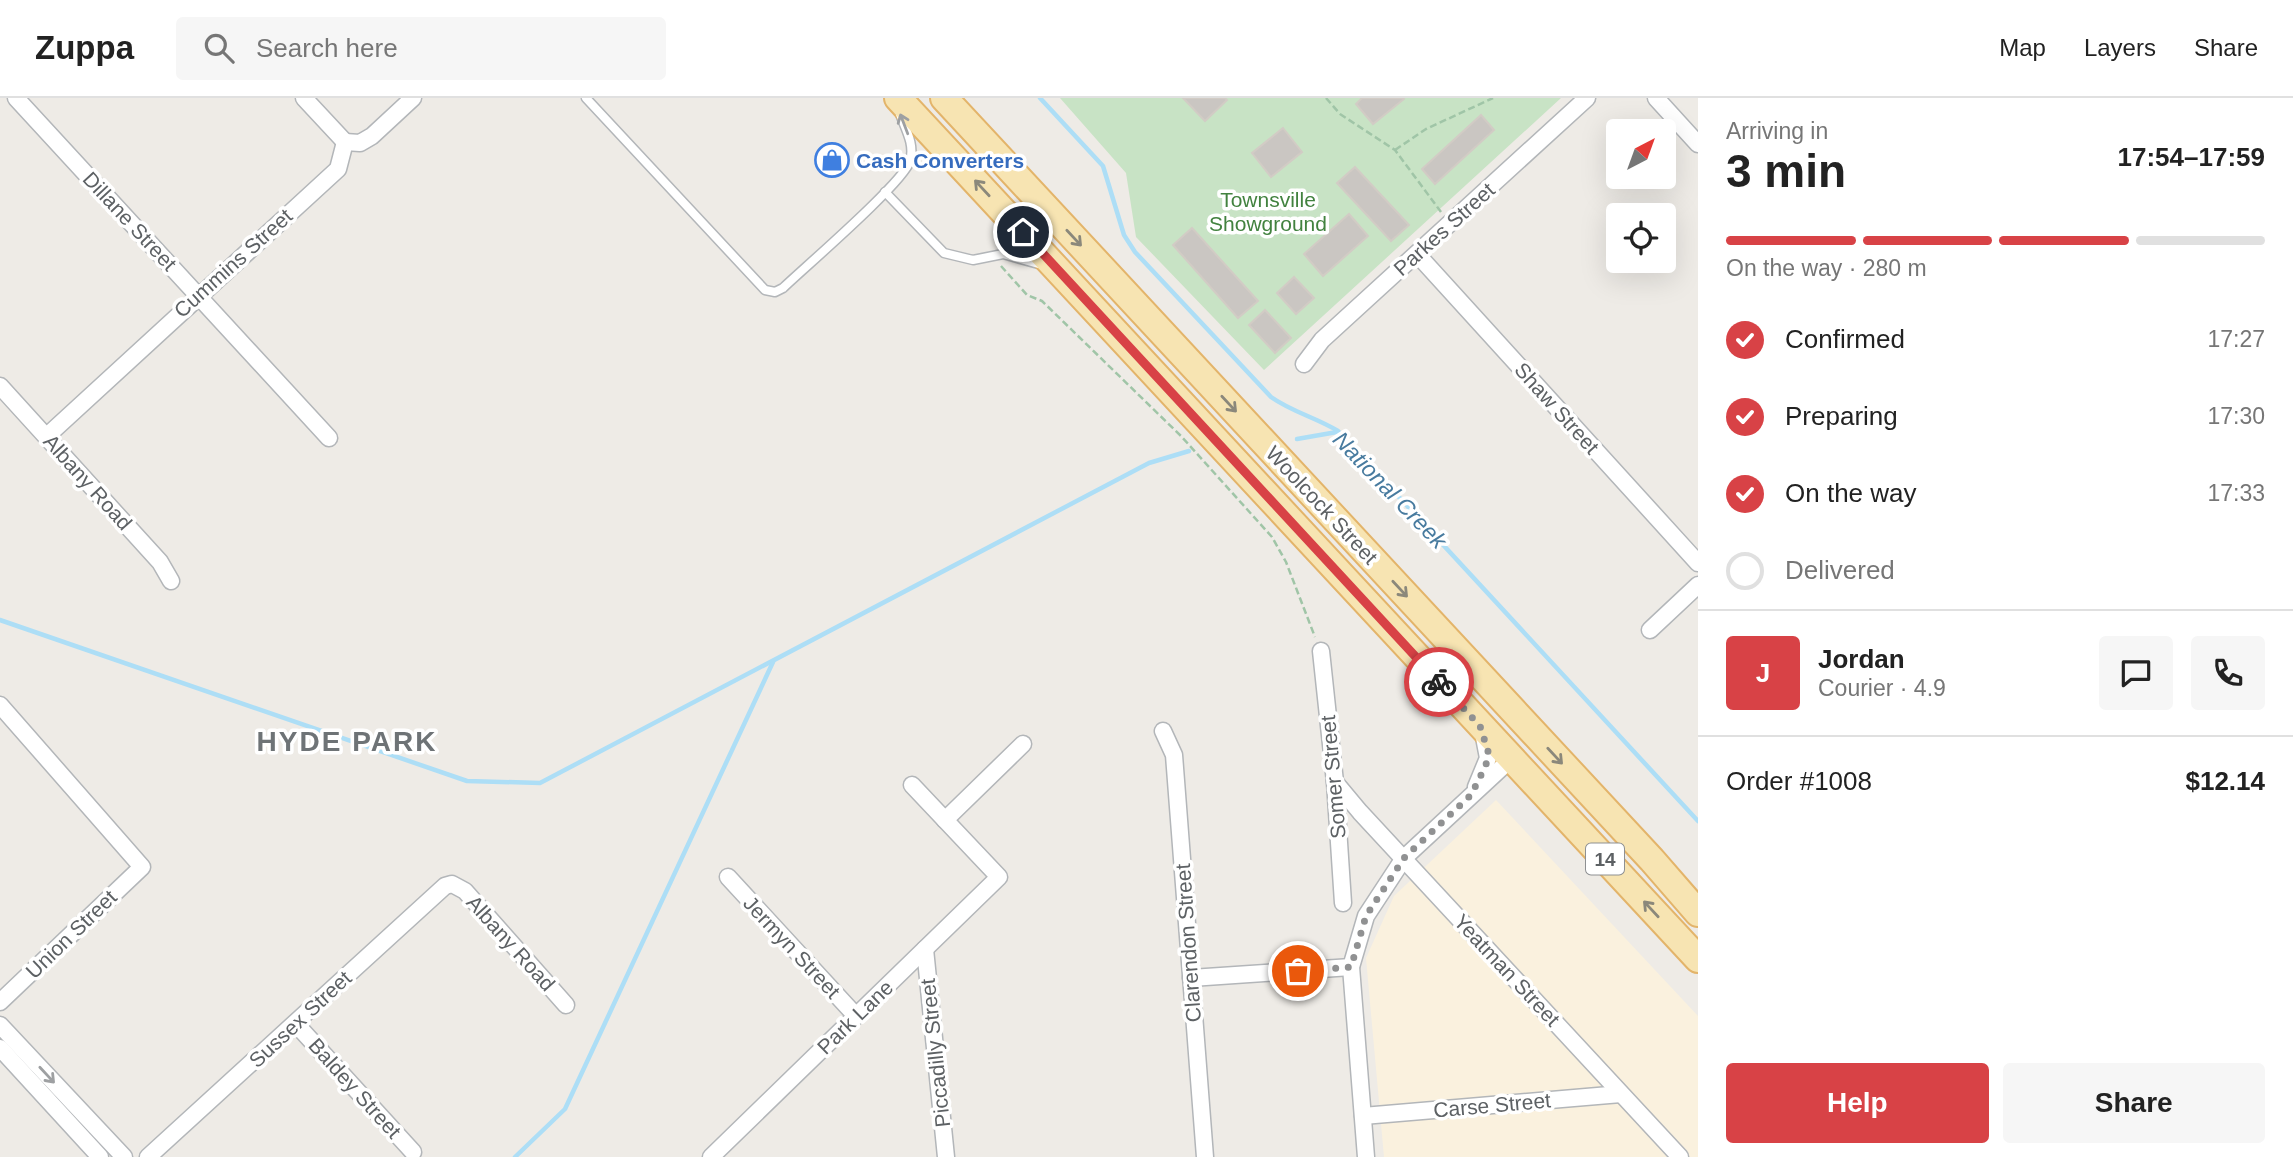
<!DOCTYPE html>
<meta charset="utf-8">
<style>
:root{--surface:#fff;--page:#f6f6f6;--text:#222;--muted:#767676;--line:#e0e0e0;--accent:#d84246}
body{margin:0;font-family:Helvetica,sans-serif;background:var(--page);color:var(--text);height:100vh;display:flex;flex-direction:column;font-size:26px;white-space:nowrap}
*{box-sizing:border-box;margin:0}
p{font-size:23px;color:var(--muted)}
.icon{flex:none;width:38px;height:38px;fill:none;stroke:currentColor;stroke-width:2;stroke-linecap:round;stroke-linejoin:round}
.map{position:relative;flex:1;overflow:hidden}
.panel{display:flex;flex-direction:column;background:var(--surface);width:595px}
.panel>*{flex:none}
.needle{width:46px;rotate:41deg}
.buttons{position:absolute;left:1606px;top:21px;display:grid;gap:14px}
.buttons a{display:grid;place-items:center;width:70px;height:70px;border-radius:7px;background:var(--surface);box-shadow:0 7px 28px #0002;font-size:35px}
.pin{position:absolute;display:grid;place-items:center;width:60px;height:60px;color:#fff;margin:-30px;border:4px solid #fff;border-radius:50%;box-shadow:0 2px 7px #0007}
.courier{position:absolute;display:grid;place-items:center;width:70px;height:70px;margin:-35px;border:5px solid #d84246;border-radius:50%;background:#fff;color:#222;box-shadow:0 2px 9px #0007}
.overview em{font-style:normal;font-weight:800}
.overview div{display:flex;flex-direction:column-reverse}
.overview{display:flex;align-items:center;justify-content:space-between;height:119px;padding:0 28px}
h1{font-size:46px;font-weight:800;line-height:52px}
.bar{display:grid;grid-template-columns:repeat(4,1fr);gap:10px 7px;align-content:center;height:84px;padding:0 28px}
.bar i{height:9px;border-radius:5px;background:var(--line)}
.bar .current{background:var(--accent)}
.bar p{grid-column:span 4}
.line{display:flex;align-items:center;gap:18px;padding:0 28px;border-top:2px solid var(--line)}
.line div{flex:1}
.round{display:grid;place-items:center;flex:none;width:74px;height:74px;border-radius:7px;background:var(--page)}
ol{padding:0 28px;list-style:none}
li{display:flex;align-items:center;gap:21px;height:77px}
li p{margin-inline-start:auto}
li .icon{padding:7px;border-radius:50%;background:var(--accent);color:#fff;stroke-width:4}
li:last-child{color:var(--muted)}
li i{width:38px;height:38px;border:4px solid var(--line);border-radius:50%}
.button{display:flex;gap:14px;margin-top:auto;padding:14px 28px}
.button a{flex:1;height:80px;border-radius:7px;background:var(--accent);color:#fff;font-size:28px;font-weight:800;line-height:80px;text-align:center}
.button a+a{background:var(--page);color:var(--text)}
header{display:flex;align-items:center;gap:42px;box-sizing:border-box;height:98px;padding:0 35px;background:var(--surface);border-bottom:2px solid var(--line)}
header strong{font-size:33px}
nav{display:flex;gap:38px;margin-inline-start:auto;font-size:24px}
.search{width:490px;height:63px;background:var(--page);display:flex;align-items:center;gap:18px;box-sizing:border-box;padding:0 24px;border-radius:7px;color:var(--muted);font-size:26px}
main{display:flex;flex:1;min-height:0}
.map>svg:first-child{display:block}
.commercial{fill:#faf1de}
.green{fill:#c8e3c5}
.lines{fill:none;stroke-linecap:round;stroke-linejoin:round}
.stream{stroke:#addef6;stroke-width:4.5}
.building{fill:#cac6c2;stroke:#d2ccc5;stroke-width:2}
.lane-casing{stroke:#b3b6b9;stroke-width:11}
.street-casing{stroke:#b3b6b9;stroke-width:19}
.primary-casing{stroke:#e3b46a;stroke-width:30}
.path{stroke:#a0c5a7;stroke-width:2.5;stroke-dasharray:7 3.5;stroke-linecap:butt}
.lane{stroke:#fff;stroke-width:8}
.street{stroke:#fff;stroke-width:16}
.primary{stroke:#f7e4b2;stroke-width:26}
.oneway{stroke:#9ea0a2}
.oneway2{stroke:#8b887b}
.done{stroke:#909192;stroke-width:7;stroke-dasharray:0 12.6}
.route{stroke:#d84246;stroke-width:9}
.labels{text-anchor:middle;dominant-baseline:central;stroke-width:7;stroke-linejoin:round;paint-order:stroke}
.shield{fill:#fff;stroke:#8e9092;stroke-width:2}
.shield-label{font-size:19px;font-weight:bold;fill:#5d6164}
.shop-label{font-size:21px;font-weight:bold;fill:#366cbe;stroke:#fff;text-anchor:start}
.park-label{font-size:21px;fill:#42823f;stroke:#fff}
.street-label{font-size:21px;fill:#5d6164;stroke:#fff}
.water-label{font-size:23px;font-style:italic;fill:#487b9f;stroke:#fff}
.district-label{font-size:28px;font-weight:bold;letter-spacing:2px;fill:#6e7376;stroke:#fff}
</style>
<header>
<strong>Zuppa</strong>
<div class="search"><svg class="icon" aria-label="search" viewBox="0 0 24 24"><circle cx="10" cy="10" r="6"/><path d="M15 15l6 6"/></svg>Search here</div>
<nav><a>Map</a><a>Layers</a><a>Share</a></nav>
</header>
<main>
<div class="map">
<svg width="1698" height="1059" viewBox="0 0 1698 1059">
<rect width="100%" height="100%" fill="#eeebe6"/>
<polygon class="commercial" points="1496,702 1698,918 1698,1059 1384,1059 1366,860 1394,798"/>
<polygon class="green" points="1060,0 1561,0 1264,272 1136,139 1126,75"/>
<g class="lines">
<g class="stream">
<path d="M1040,0L1103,68L1124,137L1135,154L1271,299C1292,314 1317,320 1338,333L1698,723"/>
<polyline points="1297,341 1337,334"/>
<polyline points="0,522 467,683 540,685 1149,365 1189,353"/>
<polyline points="515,1059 565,1011 773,564"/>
</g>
</g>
<g class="building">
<polygon points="1183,0 1225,0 1227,2 1205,23"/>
<polygon points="1362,0 1403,0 1404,1 1373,26 1356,6"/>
<polygon points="1481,17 1494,32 1435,86 1422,71"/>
<polygon points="1283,30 1302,54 1271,79 1252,55"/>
<polygon points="1355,69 1409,127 1391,143 1337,85"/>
<polygon points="1349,116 1368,138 1323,178 1304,156"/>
<polygon points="1192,130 1258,203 1238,220 1173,147"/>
<polygon points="1294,179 1314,200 1296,216 1277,195"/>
<polygon points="1265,212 1291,240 1275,255 1249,227"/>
</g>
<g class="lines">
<g class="lane-casing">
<g id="lane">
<path d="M586,0L765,192L775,194L783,190C805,169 904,84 910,63C915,47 906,32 900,16"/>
<polyline points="885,94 944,155 973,162 1003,156 1042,167"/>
</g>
</g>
<g class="street-casing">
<g id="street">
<polyline points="16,0 329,340"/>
<polyline points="304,0 345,44"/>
<polyline points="1656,0 1698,46"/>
<polyline points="345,44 360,45 372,38 413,0"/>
<polyline points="1417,156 1698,465"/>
<polyline points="1304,266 1322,242 1587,0"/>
<polyline points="0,288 160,464 171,483"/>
<polyline points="47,338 338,71 345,44"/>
<polyline points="1650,532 1698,487"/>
<polyline points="1321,553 1335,684 1343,805"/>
<polyline points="0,607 142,769 0,904"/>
<polyline points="1163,633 1174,657 1205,1059"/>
<polyline points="1335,684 1360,714 1680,1059"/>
<polyline points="1476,689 1488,660 1483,634"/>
<polyline points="945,722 1023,646"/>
<polyline points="728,779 856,918"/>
<polyline points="925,851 946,1059"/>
<polyline points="1191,880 1351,869"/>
<polyline points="296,926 413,1054"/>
<polyline points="0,927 124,1059"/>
<polyline points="0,950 100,1059"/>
<polyline points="1363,1018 1621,996"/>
<polyline points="148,1059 445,788 452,786 465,793 566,907"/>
<polyline points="711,1059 999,779 912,687"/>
<polyline points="1366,1059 1351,869 1366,818 1404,760 1511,661"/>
</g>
</g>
<g class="primary-casing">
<g id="primary">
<polyline points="898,0 1698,861"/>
<polyline points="944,0 1652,762 1698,815"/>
</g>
</g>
<g class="path">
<polyline points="1326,0 1340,16 1395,52 1441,114"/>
<polyline points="1395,52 1426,31 1493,0"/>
<polyline points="1001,168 1027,197 1042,203 1181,338 1272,439 1286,464 1315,539"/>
</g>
<use href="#lane" class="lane"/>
<use href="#street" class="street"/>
<use href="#primary" class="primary"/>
</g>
<defs><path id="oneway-shaft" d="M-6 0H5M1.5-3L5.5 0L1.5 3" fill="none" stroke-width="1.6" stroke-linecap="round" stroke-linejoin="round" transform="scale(1.75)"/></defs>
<g class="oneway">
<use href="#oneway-shaft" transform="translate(904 26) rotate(-111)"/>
<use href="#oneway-shaft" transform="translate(47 977) rotate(47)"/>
</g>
<g class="oneway2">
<use href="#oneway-shaft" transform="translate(982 90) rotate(-133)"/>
<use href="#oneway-shaft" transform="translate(1074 140) rotate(47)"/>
<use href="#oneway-shaft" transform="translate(1229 306) rotate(47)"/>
<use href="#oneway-shaft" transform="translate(1400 491) rotate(47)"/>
<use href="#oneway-shaft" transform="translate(1555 658) rotate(47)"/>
<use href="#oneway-shaft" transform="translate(1651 811) rotate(-133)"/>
</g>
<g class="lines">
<polyline class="done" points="1298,873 1351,869 1366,818 1404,760 1471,697 1486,667 1488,653 1480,628 1439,584"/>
<polyline class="route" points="1023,134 1439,584"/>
</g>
<defs>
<g id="shop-ring" transform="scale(1.75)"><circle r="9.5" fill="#fff" stroke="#3f7fe0" stroke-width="1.5"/><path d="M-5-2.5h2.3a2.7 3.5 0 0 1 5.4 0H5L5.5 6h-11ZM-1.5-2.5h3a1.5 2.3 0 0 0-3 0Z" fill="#3f7fe0"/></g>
</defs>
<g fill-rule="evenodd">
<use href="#shop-ring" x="832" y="62"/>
</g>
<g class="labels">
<rect class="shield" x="1586" y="745.5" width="38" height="31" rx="5"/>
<g class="shield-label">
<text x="1605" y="761">14</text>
</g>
<g class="shop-label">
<text x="856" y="62">Cash Converters</text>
</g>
<g class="park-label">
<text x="1268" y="101">Townsville<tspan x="1268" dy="24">Showground</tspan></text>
</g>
<g class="street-label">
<text transform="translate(130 123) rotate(47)">Dillane Street</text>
<text transform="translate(1444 131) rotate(-42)">Parkes Street</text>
<text transform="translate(233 165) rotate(-42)">Cummins Street</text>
<text transform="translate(1557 310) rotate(48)">Shaw Street</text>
<text transform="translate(88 384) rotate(48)">Albany Road</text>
<text transform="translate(1322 407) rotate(47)">Woolcock Street</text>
<text transform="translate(1333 679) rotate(-95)">Somer Street</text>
<text transform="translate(71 836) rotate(-44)">Union Street</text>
<text transform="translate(511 845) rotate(48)">Albany Road</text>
<text transform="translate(1188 845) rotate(-94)">Clarendon Street</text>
<text transform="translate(792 849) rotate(47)">Jermyn Street</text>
<text transform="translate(1507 872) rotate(47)">Yeatman Street</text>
<text transform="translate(855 919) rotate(-44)">Park Lane</text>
<text transform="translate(300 921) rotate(-43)">Sussex Street</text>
<text transform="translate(935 955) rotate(-96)">Piccadilly Street</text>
<text transform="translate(355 990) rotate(48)">Baldey Street</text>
<text transform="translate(1492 1007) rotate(-5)">Carse Street</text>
</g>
<g class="water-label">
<text transform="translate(1390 392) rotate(46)">National Creek</text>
</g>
<g class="district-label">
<text x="347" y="643">HYDE PARK</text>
</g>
</g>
</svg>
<div class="buttons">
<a><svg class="needle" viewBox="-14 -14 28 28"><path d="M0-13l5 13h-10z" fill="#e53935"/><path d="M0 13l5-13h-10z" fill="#767676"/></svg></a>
<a><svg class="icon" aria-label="locate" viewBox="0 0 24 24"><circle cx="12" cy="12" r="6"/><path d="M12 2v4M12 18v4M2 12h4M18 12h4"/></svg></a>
</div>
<div class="pin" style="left:1298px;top:873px;background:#ea580c"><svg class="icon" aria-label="bag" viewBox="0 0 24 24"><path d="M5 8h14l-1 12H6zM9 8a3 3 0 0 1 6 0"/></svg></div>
<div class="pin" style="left:1023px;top:134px;background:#1f2937"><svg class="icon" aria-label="home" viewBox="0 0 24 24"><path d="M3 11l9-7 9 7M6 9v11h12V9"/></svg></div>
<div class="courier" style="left:1439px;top:584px"><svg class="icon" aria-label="bike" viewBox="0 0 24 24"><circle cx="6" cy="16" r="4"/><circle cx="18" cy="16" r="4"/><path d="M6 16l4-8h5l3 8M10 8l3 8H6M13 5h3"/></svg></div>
</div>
<section class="panel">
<div class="overview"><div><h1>3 min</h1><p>Arriving in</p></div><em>17:54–17:59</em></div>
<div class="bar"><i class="current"></i><i class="current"></i><i class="current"></i><i></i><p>On the way · 280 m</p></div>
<ol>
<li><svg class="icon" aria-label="check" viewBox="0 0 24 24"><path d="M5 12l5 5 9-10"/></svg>Confirmed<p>17:27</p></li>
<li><svg class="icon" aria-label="check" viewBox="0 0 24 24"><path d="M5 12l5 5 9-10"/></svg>Preparing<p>17:30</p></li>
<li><svg class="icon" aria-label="check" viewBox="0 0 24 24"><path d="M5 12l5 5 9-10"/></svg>On the way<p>17:33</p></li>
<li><i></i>Delivered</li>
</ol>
<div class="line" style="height:126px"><b class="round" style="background:var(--accent);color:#fff">J</b><div><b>Jordan</b><p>Courier · 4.9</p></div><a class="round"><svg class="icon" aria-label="chat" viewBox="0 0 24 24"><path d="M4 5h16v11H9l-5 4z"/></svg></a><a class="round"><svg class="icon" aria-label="phone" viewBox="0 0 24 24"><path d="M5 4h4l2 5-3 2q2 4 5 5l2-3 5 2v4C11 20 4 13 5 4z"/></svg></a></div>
<div class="line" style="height:91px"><div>Order #1008</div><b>$12.14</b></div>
<div class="button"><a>Help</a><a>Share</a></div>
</section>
</main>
